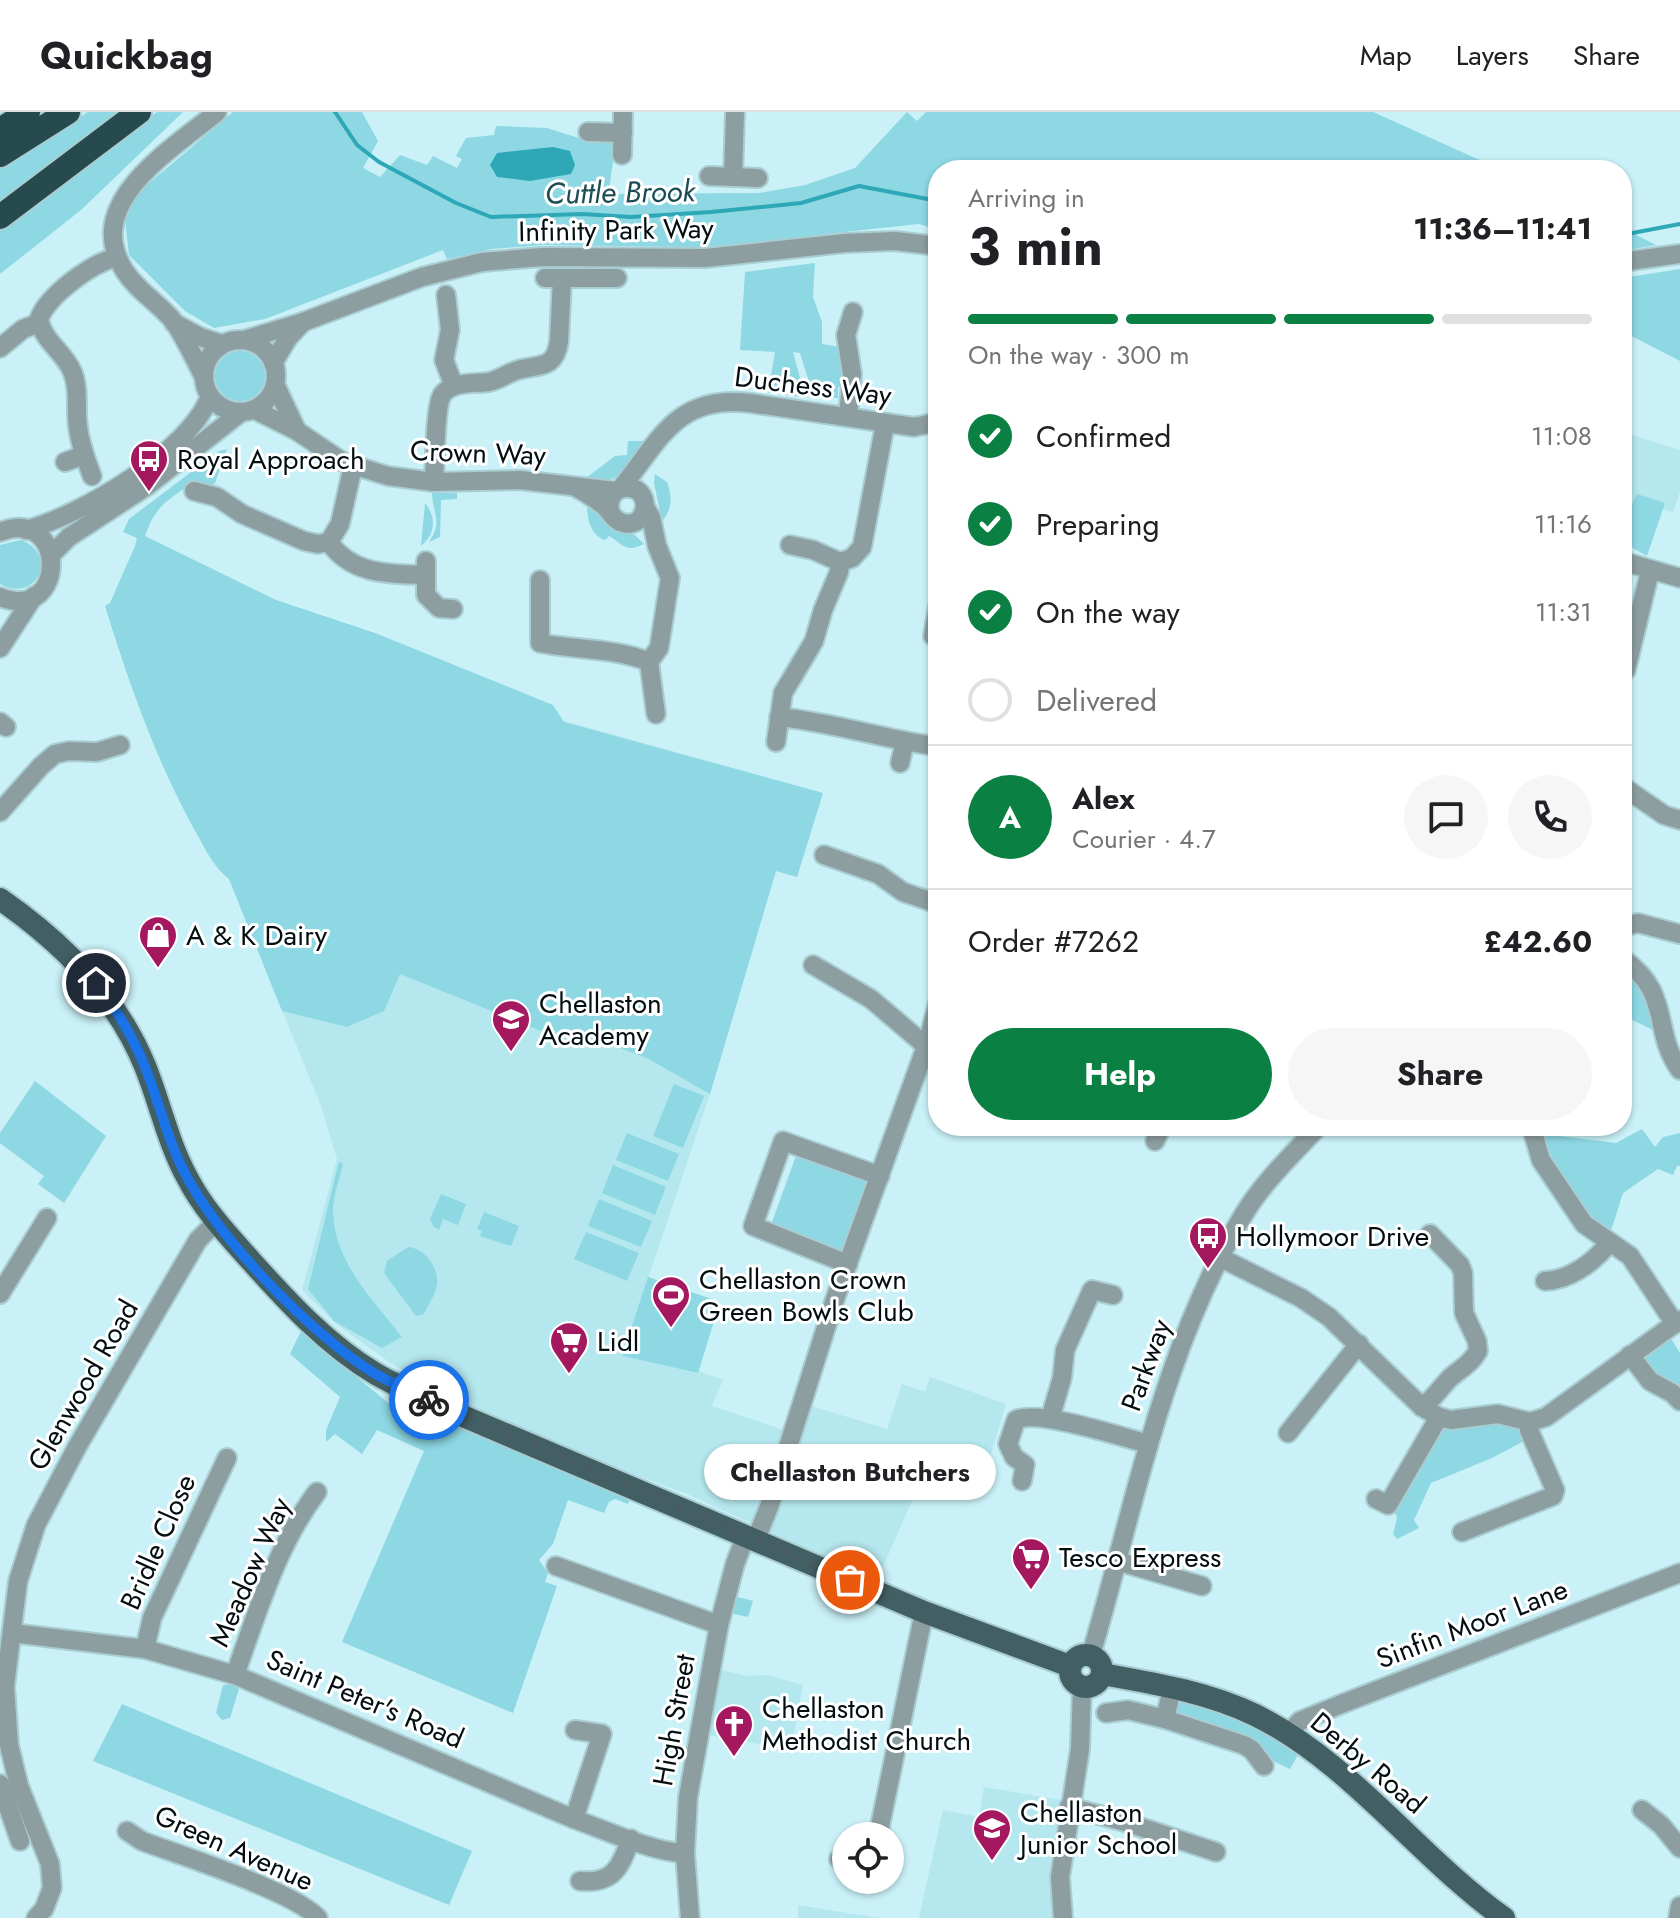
<!DOCTYPE html>
<meta charset="utf-8">
<style>
:root{--surface:#fff;--page:#f6f6f6;--text:#202124;--muted:#757577;--line:#e0e0e0;--accent:#0b8043}
body{margin:0;font-family:Jost,sans-serif;background:var(--page);color:var(--text);height:100vh;display:flex;flex-direction:column;font-size:30px;white-space:nowrap}
*{box-sizing:border-box;margin:0}
p{font-size:26px;color:var(--muted)}
.icon{flex:none;width:44px;height:44px;fill:none;stroke:currentColor;stroke-width:2;stroke-linecap:round;stroke-linejoin:round}
.map{position:relative;flex:1;overflow:hidden}
.side{position:absolute;left:928px;top:48px;width:704px;height:976px;display:flex;flex-direction:column;background:var(--surface);border-radius:32px;box-shadow:0 2px 6px #0004}
.side>*{flex:none}
.tools{position:absolute;left:832px;top:1710px;display:grid;gap:16px}
.tools a{display:grid;place-items:center;width:72px;height:72px;border-radius:50%;background:var(--surface);box-shadow:0 2px 6px #0004;font-size:40px}
.pin{position:absolute;display:grid;place-items:center;width:68px;height:68px;color:#fff;margin:-34px;border:4px solid #fff;border-radius:50%;box-shadow:0 2px 8px #0007}
.courier{position:absolute;display:grid;place-items:center;width:80px;height:80px;margin:-40px;border:6px solid #1a73e8;border-radius:50%;background:#fff;color:#222;box-shadow:0 2px 10px #0007}
.bubble{position:absolute;height:56px;border-radius:28px;background:var(--surface);box-shadow:0 2px 6px #0004;font-size:26px;font-weight:700;line-height:56px;text-align:center}
.summary em{font-style:normal;font-weight:700}
.summary div{display:flex;flex-direction:column-reverse}
.summary{display:flex;align-items:center;justify-content:space-between;height:136px;padding:0 40px}
h1{font-size:52px;font-weight:700;line-height:60px}
.bar{display:grid;grid-template-columns:repeat(4,1fr);gap:12px 8px;align-content:center;height:96px;padding:0 40px}
.bar i{height:10px;border-radius:6px;background:var(--line)}
.bar .active{background:var(--accent)}
.bar p{grid-column:span 4}
.line{display:flex;align-items:center;gap:20px;padding:0 40px;border-top:2px solid var(--line)}
.line div{flex:1}
.round{display:grid;place-items:center;flex:none;width:84px;height:84px;border-radius:42px;background:var(--page)}
ol{padding:0 40px;list-style:none}
li{display:flex;align-items:center;gap:24px;height:88px}
li p{margin-inline-start:auto}
li .icon{padding:8px;border-radius:50%;background:var(--accent);color:#fff;stroke-width:4}
li:last-child{color:var(--muted)}
li i{width:44px;height:44px;border:4px solid var(--line);border-radius:50%}
.button{display:flex;gap:16px;margin-top:auto;padding:16px 40px}
.button a{flex:1;height:92px;border-radius:48px;background:var(--accent);color:#fff;font-size:32px;font-weight:700;line-height:92px;text-align:center}
.button a+a{background:var(--page);color:var(--text)}
header{display:flex;align-items:center;gap:48px;box-sizing:border-box;height:112px;padding:0 40px;background:var(--surface);border-bottom:2px solid var(--line)}
header strong{font-size:38px}
nav{display:flex;gap:44px;margin-inline-start:auto;font-size:28px}
.map>svg:first-child{display:block}
.built{fill:#b5e7ee}
.green{fill:#8dd8e3}
.water{fill:#2ea8b7}
.lines{fill:none;stroke-linecap:round;stroke-linejoin:round}
.stream{stroke:#2ea8b7;stroke-width:4}
.minor-casing{stroke:#a9cdd2;stroke-width:22}
.major-casing{stroke:#a9cdd2;stroke-width:26}
.highway-casing{stroke:#a9cdd2;stroke-width:28}
.minor{stroke:#8d9ea0;stroke-width:18}
.major{stroke:#426064;stroke-width:22}
.highway{stroke:#274a4f;stroke-width:24}
.done{stroke:#485d61;stroke-width:8;stroke-dasharray:0 14.4}
.route{stroke:#1a73e8;stroke-width:10}
.labels{text-anchor:middle;dominant-baseline:central;stroke-width:6;stroke-linejoin:round;paint-order:stroke}
.street-label{font-size:28px;fill:#020e10;stroke:#fff}
.poi-label{font-size:28px;fill:#020e10;stroke:#fff;text-anchor:start}
.water-label{font-size:30px;font-style:italic;fill:#1a4d53;stroke:#fff}
</style>
<header>
<strong>Quickbag</strong>
<nav><a>Map</a><a>Layers</a><a>Share</a></nav>
</header>
<div class="map">
<svg width="1680" height="1806" viewBox="0 0 1680 1806">
<rect width="100%" height="100%" fill="#c9f1f7"/>
<g class="built">
<polygon points="1622,320 1680,338 1680,380 1673,400 1663,397 1622,430"/>
<polygon points="434,573 823,681 797,765 776,759 710,982 622,1244 697,1261 699,1259 723,1268 712,1294 787,1319 808,1293 887,1317 902,1272 925,1280 930,1265 1006,1292 979,1382 923,1364 877,1468 687,1382 571,1339 515,1315 442,1279 392,1252 335,1211 302,1178 337,1047 321,994 229,767"/>
<polygon points="722,1558 746,1564 767,1563 803,1573 791,1638 708,1623"/>
<polygon points="984,1675 1061,1688 1050,1763 1052,1806 919,1806 943,1698 979,1705"/>
<polygon points="798,1793 879,1806 798,1806"/>
</g>
<g class="green">
<polygon points="88,0 131,0 0,98 0,55"/>
<polygon points="157,0 183,0 81,98 0,162 0,118"/>
<path d="M233,0H362L378,29L363,56L380,65L400,43L427,53L433,44L457,56L462,47L456,44L466,26L494,23L496,14L547,16L585,28L615,30C615,48 609,64 610,82L759,81L805,73L855,56L907,0L917,9L926,0H1373L1502,58H938V118L919,112L825,122L746,136L543,133L492,137L447,147L443,138L265,207L214,216L185,199L129,143L125,108L134,84Z"/>
<polygon points="1622,116 1656,133 1622,139"/>
<polygon points="815,151 813,185 822,210 822,232 840,235 845,275 838,275 838,286 809,285 809,270 800,241 793,240 802,273 801,285 768,281 775,240 740,238 745,160"/>
<polygon points="1680,157 1680,249 1622,219 1622,166"/>
<circle cx="240" cy="264" r="25"/>
<path d="M628,329H645C624,358 625,373 586,366L615,344L627,343Z"/>
<path d="M227,337L215,371L207,379L185,376C163,391 154,398 145,424L276,488L375,521L553,593L564,610L823,681L797,765L776,759L710,982L647,946L570,918L551,923L400,862L384,899L347,915L282,899L229,767C212,754 204,734 194,717C155,646 129,571 105,494L110,491L135,434L137,426L123,420L129,407L219,339Z"/>
<path d="M655,362L667,370C672,385 673,396 662,409L654,371Z"/>
<path d="M432,381H457V387L441,388L440,425L429,430C443,409 433,403 432,381Z"/>
<polygon points="1637,382 1665,391 1647,444 1622,430 1622,403 1626,404"/>
<path d="M425,391C437,405 435,423 421,434Z"/>
<path d="M587,393L615,418L635,423L644,432C625,442 622,431 609,424L605,428C591,424 587,407 587,393Z"/>
<path d="M20,428C58,439 39,493 0,472V433Z"/>
<path d="M1622,855C1636,870 1662,896 1653,918L1622,903Z"/>
<polygon points="35,969 106,1024 64,1091 38,1072 44,1064 0,1031 0,1021"/>
<polygon points="674,972 704,984 683,1036 653,1024"/>
<path d="M1642,1017L1655,1035L1663,1025L1680,1021V1054H1677L1673,1063L1658,1057L1623,1081L1610,1122C1582,1096 1555,1058 1542,1022L1616,1031Z"/>
<polygon points="627,1021 679,1042 668,1069 616,1048"/>
<polygon points="797,1041 873,1067 845,1142 771,1113"/>
<path d="M339,1049L343,1052C340,1067 332,1086 333,1101C335,1151 373,1188 402,1225L382,1236L334,1209L308,1177Z"/>
<polygon points="613,1053 666,1075 655,1103 602,1081"/>
<polygon points="441,1082 466,1092 458,1113 443,1107 439,1118 434,1115 430,1107"/>
<polygon points="599,1087 652,1109 641,1135 588,1114"/>
<polygon points="484,1100 519,1114 511,1134 480,1124 482,1119 477,1117"/>
<polygon points="586,1120 639,1141 627,1169 574,1147"/>
<path d="M408,1135C424,1136 439,1155 437,1172C436,1182 428,1193 424,1202L416,1204L384,1161L387,1149Z"/>
<polygon points="648,1165 720,1190 698,1261 622,1244"/>
<polygon points="301,1219 387,1290 438,1319 441,1308 631,1385 628,1392 615,1387 609,1390 604,1401 568,1388 553,1432 539,1448 548,1461 545,1470 557,1474 513,1601 342,1530 424,1339 377,1318 362,1342 335,1322 326,1330 326,1318 340,1285 290,1242"/>
<polygon points="1670,1225 1680,1241 1680,1281 1657,1270 1641,1246"/>
<polygon points="1490,1309 1519,1314 1524,1329 1492,1346 1431,1371 1414,1408 1419,1416 1397,1427 1393,1422 1397,1406 1394,1397 1434,1325 1446,1313"/>
<polygon points="734,1484 753,1489 748,1505 730,1501"/>
<polygon points="233,1572 239,1577 230,1606 222,1608 216,1601 223,1573"/>
<polygon points="1186,1589 1219,1597 1300,1639 1290,1657 1275,1650 1258,1635 1177,1605 1174,1592"/>
<polygon points="122,1592 472,1739 449,1793 93,1649"/>
</g>
<polygon class="water" points="553,35 570,39 575,53 571,62 530,69 497,65 490,53 497,41"/>
<g class="lines">
<g class="stream">
<polyline points="335,0 357,33 379,50 456,91 491,105 582,102 631,105 711,100 801,91 859,74 938,89"/>
<polyline points="1622,123 1680,112"/>
</g>
<g class="minor-casing">
<g id="minor">
<polyline points="588,20 623,21"/>
<polyline points="622,43 623,0"/>
<polyline points="709,64 758,66"/>
<polyline points="733,65 735,0"/>
<polyline points="1622,150 1680,142"/>
<polyline points="545,166 617,166"/>
<polyline points="446,183 450,218 444,248 454,274"/>
<polyline points="174,211 200,225 222,232"/>
<polyline points="244,228 303,210 422,165 482,150 542,145 705,146 845,131 895,129 938,134"/>
<circle cx="240" cy="264" r="36"/>
<polyline points="0,236 23,217 39,211"/>
<polyline points="273,251 288,226 303,210"/>
<path d="M204,265C195,248 186,228 175,211C160,192 137,179 124,158C81,90 174,36 217,0"/>
<polyline points="275,272 297,319"/>
<polyline points="255,298 297,319 343,350 388,364 434,370 520,368 615,379"/>
<polyline points="848,304 852,262 846,223 853,200"/>
<polyline points="65,350 84,343"/>
<path d="M92,364C86,348 80,332 78,315C75,297 80,277 72,259C64,240 42,228 39,207C48,183 92,151 117,145"/>
<path d="M434,370C435,353 435,295 442,283C452,269 474,272 489,270C499,268 508,261 518,258C539,252 555,258 559,229L562,167"/>
<path d="M577,376C587,382 596,387 604,394C611,400 614,409 623,411C644,416 652,389 637,378C619,371 607,382 610,401"/>
<path d="M621,376C660,328 677,282 750,291L914,315L938,310"/>
<polyline points="194,379 217,385 242,402 304,429 318,432 329,430 340,412 353,354"/>
<path d="M26,418C82,403 190,339 210,284"/>
<path d="M0,420C68,393 68,512 0,485"/>
<path d="M329,430C352,463 389,462 426,463"/>
<polyline points="790,433 813,438 840,450 852,446 862,435 885,312"/>
<polyline points="51,443 69,425 147,374 240,301"/>
<polyline points="426,449 426,483 439,496 453,497"/>
<polyline points="1622,449 1680,466"/>
<path d="M540,468V531C575,538 616,536 649,550L659,536L670,466L657,434L651,405L646,397"/>
<polyline points="933,524 938,495"/>
<polyline points="0,536 34,484"/>
<polyline points="649,550 656,602"/>
<polyline points="1626,558 1650,459"/>
<path d="M779,605C829,610 878,625 928,633"/>
<polyline points="0,610 6,615"/>
<polyline points="776,630 783,581 814,529 823,498 839,460 840,450"/>
<polyline points="900,651 905,629"/>
<polyline points="1622,674 1664,703 1680,708"/>
<polyline points="0,700 41,654 55,642 69,639 97,640 120,633"/>
<polyline points="824,743 878,762 903,780 938,792"/>
<polyline points="1622,815 1638,811 1680,822"/>
<path d="M1622,846C1673,882 1651,917 1680,958"/>
<polyline points="813,853 871,887 926,934"/>
<polyline points="1531,1014 1541,1048 1584,1112 1630,1144 1675,1212"/>
<polyline points="1155,1029 1162,1014"/>
<polyline points="1221,1146 1301,1186 1329,1205 1422,1295 1439,1305 1451,1308 1498,1302 1530,1310 1546,1305 1680,1208"/>
<polyline points="848,1152 753,1114 783,1029 880,1064"/>
<path d="M1545,1169C1570,1168 1594,1150 1609,1131"/>
<polyline points="0,1182 47,1106"/>
<polyline points="1630,1243 1650,1269 1672,1281 1680,1289"/>
<path d="M1422,1295C1434,1287 1440,1276 1450,1266C1460,1257 1471,1252 1478,1239L1477,1229L1464,1201L1463,1161L1460,1153L1430,1122"/>
<polyline points="1050,1307 1062,1266 1065,1238 1092,1178 1113,1183"/>
<polyline points="1288,1321 1359,1232"/>
<path d="M1022,1369L1025,1353L1014,1345L1008,1332L1016,1308C1037,1297 1122,1325 1148,1332"/>
<polyline points="1376,1387 1388,1393 1439,1305"/>
<polyline points="1462,1420 1553,1384 1555,1378 1529,1318 1530,1310"/>
<polyline points="756,1427 769,1395 836,1184 928,929 938,891"/>
<polyline points="1117,1449 1202,1474"/>
<polyline points="556,1454 719,1513"/>
<path d="M12,1521L145,1537L235,1563L574,1707C605,1718 655,1741 685,1741"/>
<polyline points="145,1537 152,1506 227,1346"/>
<path d="M1091,1543C1135,1394 1162,1237 1244,1102C1264,1069 1293,1042 1319,1014"/>
<path d="M235,1563C257,1501 277,1433 317,1380"/>
<polyline points="1106,1601 1128,1598 1165,1607 1172,1577"/>
<polyline points="1165,1607 1244,1633 1252,1638 1264,1654"/>
<polyline points="1288,1622 1300,1609 1344,1591 1680,1461"/>
<polyline points="0,1672 20,1729"/>
<polyline points="1069,1695 1122,1709 1216,1740"/>
<polyline points="1642,1698 1661,1713 1680,1736"/>
<polyline points="574,1707 602,1622 575,1618"/>
<path d="M127,1719L142,1729C182,1744 293,1779 318,1806"/>
<polyline points="878,1724 924,1500"/>
<polyline points="839,1747 846,1748"/>
<path d="M580,1769C614,1772 620,1755 631,1727"/>
<polyline points="36,1806 44,1797 52,1776 50,1752 19,1674 9,1633 5,1574 18,1469 36,1413 77,1335 198,1128 216,1110"/>
<polyline points="690,1806 685,1741 688,1685 719,1513 735,1452 746,1423"/>
<polyline points="1063,1806 1060,1765 1080,1637 1082,1575"/>
<polyline points="1678,1806 1680,1794"/>
</g>
</g>
<g class="major-casing">
<g id="major">
<path d="M0,787C62,830 116,883 145,954C160,991 168,1031 188,1067C204,1098 228,1123 251,1149C288,1190 327,1233 376,1262C402,1277 431,1288 458,1302L924,1500L1070,1554"/>
<circle cx="1086" cy="1559" r="16"/>
<path d="M1102,1562C1152,1571 1208,1580 1255,1603C1352,1651 1417,1744 1504,1806"/>
</g>
</g>
<g class="highway-casing">
<g id="highway">
<polyline points="0,18 28,0"/>
<polyline points="0,43 68,0"/>
<polyline points="0,105 139,0"/>
</g>
</g>
<use href="#minor" class="minor"/>
<use href="#major" class="major"/>
<use href="#highway" class="highway"/>
</g>
<g class="lines">
<polyline class="done" points="429,1288 850,1468"/>
<path class="route" d="M96,871C116,897 133,924 145,955C157,985 165,1017 178,1047C209,1118 309,1221 374,1261C392,1272 411,1279 429,1288"/>
</g>
<defs>
<g id="bus-pin" transform="scale(2)"><path d="M0 17L-7.5 6A9.5 9.5 0 1 1 7.5 6Z" fill="#a4185f" stroke="#fff"/><path d="M-5-6H5V4H4V6H2V4H-2V6H-4V4H-5ZM-3.5-4V0h7V-4ZM-3.5 1.2v1.5H-2V1.2ZM2 1.2v1.5H3.5V1.2Z" fill="#fff"/></g>
<g id="shop-pin" transform="scale(2)"><path d="M0 17L-7.5 6A9.5 9.5 0 1 1 7.5 6Z" fill="#a4185f" stroke="#fff"/><path d="M-5-2.5h2.3a2.7 3.5 0 0 1 5.4 0H5L5.5 6h-11ZM-1.5-2.5h3a1.5 2.3 0 0 0-3 0Z" fill="#fff"/></g>
<g id="school-pin" transform="scale(2)"><path d="M0 17L-7.5 6A9.5 9.5 0 1 1 7.5 6Z" fill="#a4185f" stroke="#fff"/><path d="M0-5L7-2L0 1L-7-2ZM-4 1L0 2.5L4 1V4Q0 6-4 4Z" fill="#fff"/></g>
<g id="stadium-pin" transform="scale(2)"><path d="M0 17L-7.5 6A9.5 9.5 0 1 1 7.5 6Z" fill="#a4185f" stroke="#fff"/><path d="M0-5a6.5 5 0 1 0 0 10a6.5 5 0 1 0 0-10ZM-3.5-1.8h7v3.6h-7Z" fill="#fff"/></g>
<g id="supermarket-pin" transform="scale(2)"><path d="M0 17L-7.5 6A9.5 9.5 0 1 1 7.5 6Z" fill="#a4185f" stroke="#fff"/><path d="M-6-5.5h2.5l.6 2H6L4.5 2H-2.5L-4.4-4H-6ZM-1.5 3.2a1.3 1.3 0 1 0 .1 0ZM3 3.2a1.3 1.3 0 1 0 .1 0Z" fill="#fff"/></g>
<g id="church-pin" transform="scale(2)"><path d="M0 17L-7.5 6A9.5 9.5 0 1 1 7.5 6Z" fill="#a4185f" stroke="#fff"/><path d="M-1.2-6h2.4v3.5h3.3v2.4h-3.3V6h-2.4V-.1h-3.3v-2.4h3.3Z" fill="#fff"/></g>
</defs>
<g fill-rule="evenodd">
<use href="#bus-pin" x="149" y="347"/>
<use href="#shop-pin" x="158" y="823"/>
<use href="#school-pin" x="511" y="907"/>
<use href="#bus-pin" x="1208" y="1124"/>
<use href="#stadium-pin" x="671" y="1183"/>
<use href="#supermarket-pin" x="569" y="1229"/>
<use href="#supermarket-pin" x="1031" y="1445"/>
<use href="#church-pin" x="734" y="1612"/>
<use href="#school-pin" x="992" y="1716"/>
</g>
<g class="labels">
<g class="street-label">
<text transform="translate(616 118) rotate(-1)">Infinity Park Way</text>
<text transform="translate(813 274) rotate(7)">Duchess Way</text>
<text transform="translate(478 341) rotate(2)">Crown Way</text>
<text transform="translate(1146 1253) rotate(-70)">Parkway</text>
<text transform="translate(83 1273) rotate(-60)">Glenwood Road</text>
<text transform="translate(158 1430) rotate(-66)">Bridle Close</text>
<text transform="translate(250 1460) rotate(-66)">Meadow Way</text>
<text transform="translate(1472 1512) rotate(-21)">Sinfin Moor Lane</text>
<text transform="translate(365 1587) rotate(23)">Saint Peter's Road</text>
<text transform="translate(674 1608) rotate(-80)">High Street</text>
<text transform="translate(1368 1651) rotate(40)">Derby Road</text>
<text transform="translate(234 1736) rotate(24)">Green Avenue</text>
</g>
<g class="poi-label">
<text x="177" y="347">Royal Approach</text>
<text x="186" y="823">A &amp; K Dairy</text>
<text x="539" y="891">Chellaston<tspan x="539" dy="32">Academy</tspan></text>
<text x="1236" y="1124">Hollymoor Drive</text>
<text x="699" y="1167">Chellaston Crown<tspan x="699" dy="32">Green Bowls Club</tspan></text>
<text x="597" y="1229">Lidl</text>
<text x="1059" y="1445">Tesco Express</text>
<text x="762" y="1596">Chellaston<tspan x="762" dy="32">Methodist Church</tspan></text>
<text x="1020" y="1700">Chellaston<tspan x="1020" dy="32">Junior School</tspan></text>
</g>
<g class="water-label">
<text transform="translate(620 80) rotate(-1)">Cuttle Brook</text>
</g>
</g>
</svg>
<div class="tools">
<a><svg class="icon" aria-label="locate" viewBox="0 0 24 24"><circle cx="12" cy="12" r="6"/><path d="M12 2v4M12 18v4M2 12h4M18 12h4"/></svg></a>
</div>
<div class="pin" style="left:850px;top:1468px;background:#ea580c"><svg class="icon" aria-label="bag" viewBox="0 0 24 24"><path d="M5 8h14l-1 12H6zM9 8a3 3 0 0 1 6 0"/></svg></div>
<div class="pin" style="left:96px;top:871px;background:#1f2937"><svg class="icon" aria-label="home" viewBox="0 0 24 24"><path d="M3 11l9-7 9 7M6 9v11h12V9"/></svg></div>
<div class="courier" style="left:429px;top:1288px"><svg class="icon" aria-label="bike" viewBox="0 0 24 24"><circle cx="6" cy="16" r="4"/><circle cx="18" cy="16" r="4"/><path d="M6 16l4-8h5l3 8M10 8l3 8H6M13 5h3"/></svg></div>
<div class="bubble" style="left:704px;top:1332px;width:292px">Chellaston Butchers</div>
<section class="side">
<div class="summary"><div><h1>3 min</h1><p>Arriving in</p></div><em>11:36–11:41</em></div>
<div class="bar"><i class="active"></i><i class="active"></i><i class="active"></i><i></i><p>On the way · 300 m</p></div>
<ol>
<li><svg class="icon" aria-label="check" viewBox="0 0 24 24"><path d="M5 12l5 5 9-10"/></svg>Confirmed<p>11:08</p></li>
<li><svg class="icon" aria-label="check" viewBox="0 0 24 24"><path d="M5 12l5 5 9-10"/></svg>Preparing<p>11:16</p></li>
<li><svg class="icon" aria-label="check" viewBox="0 0 24 24"><path d="M5 12l5 5 9-10"/></svg>On the way<p>11:31</p></li>
<li><i></i>Delivered</li>
</ol>
<div class="line" style="height:144px"><b class="round" style="background:var(--accent);color:#fff">A</b><div><b>Alex</b><p>Courier · 4.7</p></div><a class="round"><svg class="icon" aria-label="chat" viewBox="0 0 24 24"><path d="M4 5h16v11H9l-5 4z"/></svg></a><a class="round"><svg class="icon" aria-label="phone" viewBox="0 0 24 24"><path d="M5 4h4l2 5-3 2q2 4 5 5l2-3 5 2v4C11 20 4 13 5 4z"/></svg></a></div>
<div class="line" style="height:104px"><div>Order #7262</div><b>£42.60</b></div>
<div class="button"><a>Help</a><a>Share</a></div>
</section>
</div>
